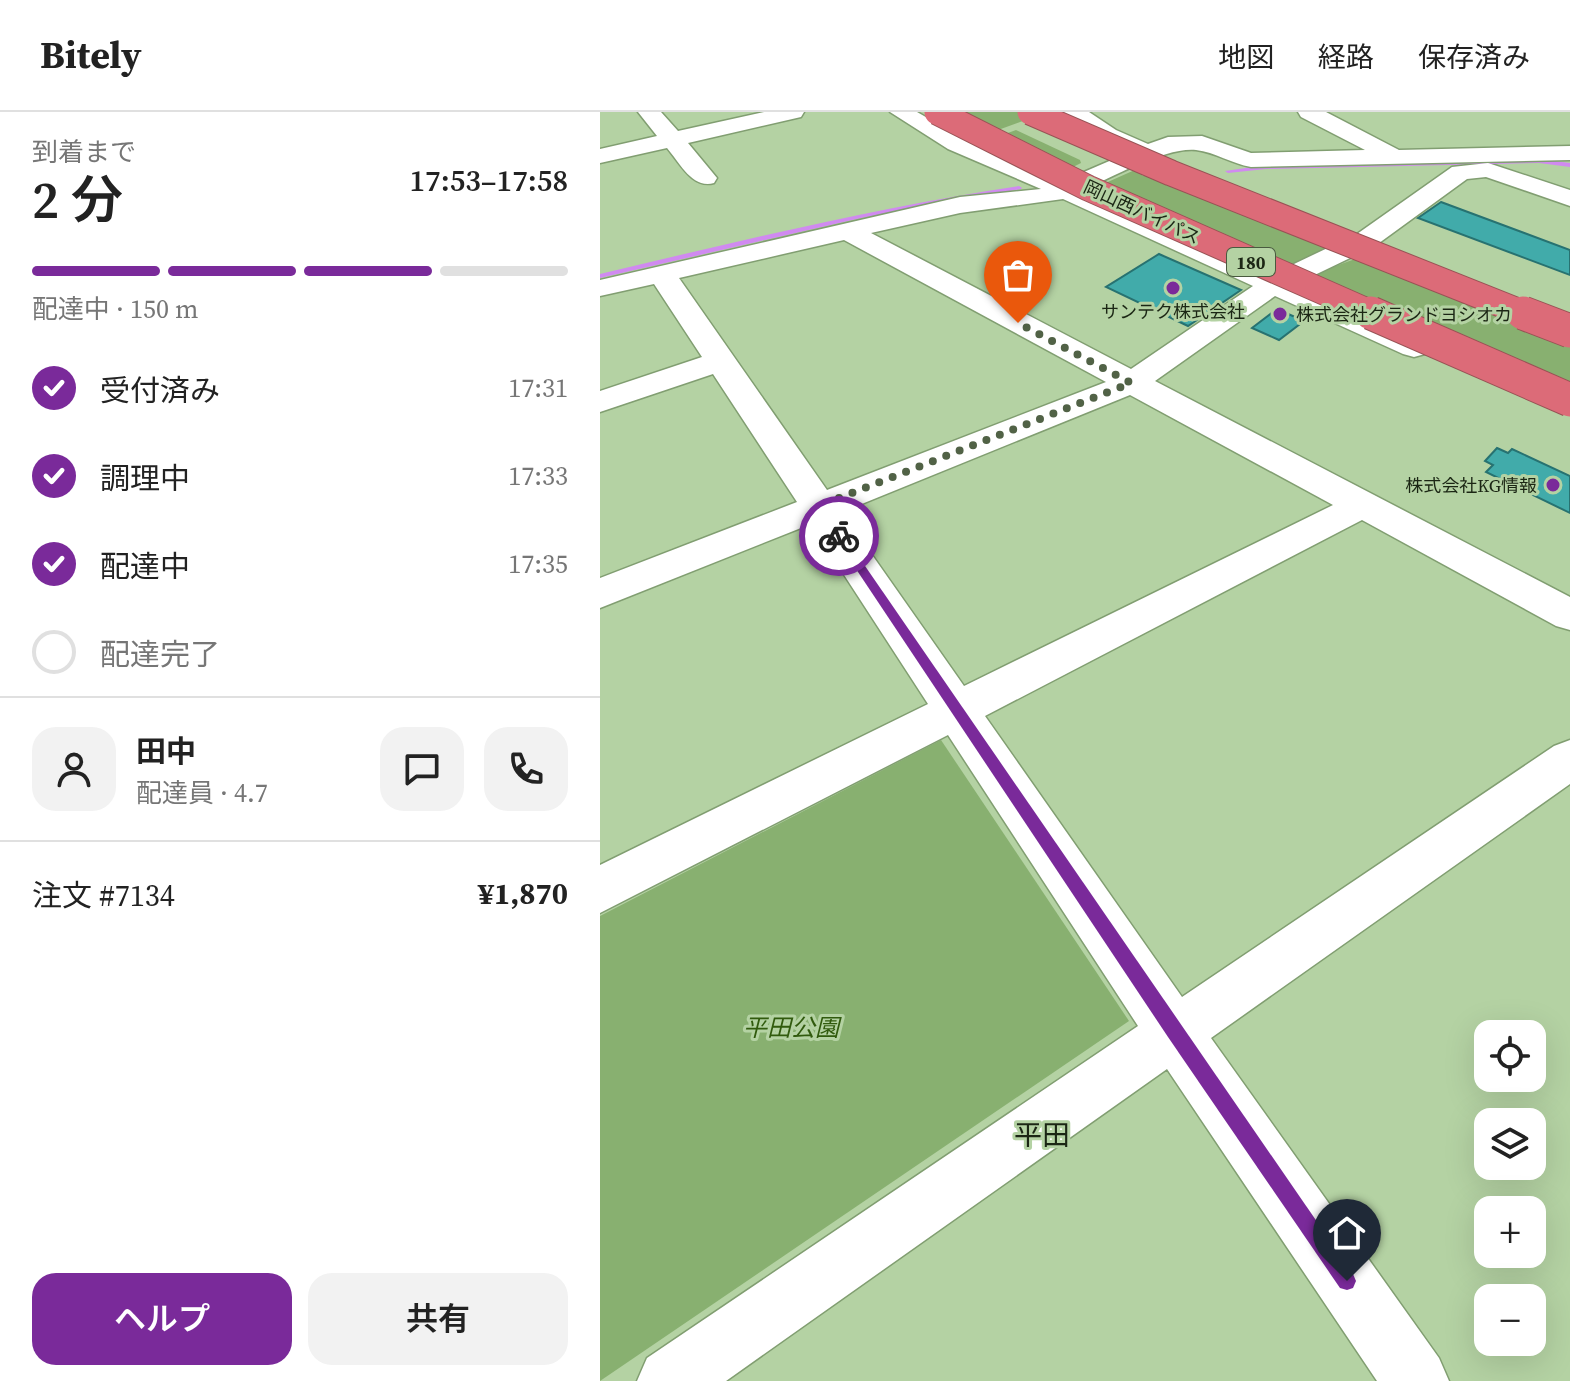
<!DOCTYPE html>
<html lang="ja">
<meta charset="utf-8">
<style>
:root{--surface:#fff;--page:#f2f2f2;--text:#222;--muted:#767676;--line:#e0e0e0;--accent:#7a2a9a}
body{margin:0;font-family:"Source Serif 4","Noto Sans JP",serif;background:var(--page);color:var(--text);height:100vh;display:flex;flex-direction:column;font-size:30px;white-space:nowrap}
*{box-sizing:border-box;margin:0}
p{font-size:26px;color:var(--muted)}
.icon{flex:none;width:44px;height:44px;fill:none;stroke:currentColor;stroke-width:2;stroke-linecap:round;stroke-linejoin:round}
.map{position:relative;flex:1;overflow:hidden}
.panel{display:flex;flex-direction:column;background:var(--surface);width:600px}
.panel>*{flex:none}
.buttons{position:absolute;left:874px;top:908px;display:grid;gap:16px}
.buttons a{display:grid;place-items:center;width:72px;height:72px;border-radius:16px;background:var(--surface);box-shadow:0 8px 32px #0002;font-size:40px}
.pin{position:absolute;display:grid;place-items:center;width:68px;height:68px;color:#fff;margin:-82px -34px;border-radius:50% 50% 50% 0;rotate:-45deg;box-shadow:0 0 8px #0007}
.pin .icon{rotate:45deg}
.courier{position:absolute;display:grid;place-items:center;width:80px;height:80px;margin:-40px;border:6px solid #7a2a9a;border-radius:50%;background:#fff;color:#222;box-shadow:0 2px 10px #0007}
.head em{font-style:normal;font-weight:600}
.head div{display:flex;flex-direction:column-reverse}
.head{display:flex;align-items:center;justify-content:space-between;height:136px;padding:0 32px}
h1{font-size:52px;font-weight:600;line-height:60px}
.bar{display:grid;grid-template-columns:repeat(4,1fr);gap:12px 8px;align-content:center;height:96px;padding:0 32px}
.bar i{height:10px;border-radius:6px;background:var(--line)}
.bar .active{background:var(--accent)}
.bar p{grid-column:span 4}
.line{display:flex;align-items:center;gap:20px;padding:0 32px;border-top:2px solid var(--line)}
.line div{flex:1}
.round{display:grid;place-items:center;flex:none;width:84px;height:84px;border-radius:24px;background:var(--page)}
ol{padding:0 32px;list-style:none}
li{display:flex;align-items:center;gap:24px;height:88px}
li p{margin-inline-start:auto}
li .icon{padding:8px;border-radius:50%;background:var(--accent);color:#fff;stroke-width:4}
li:last-child{color:var(--muted)}
li i{width:44px;height:44px;border:4px solid var(--line);border-radius:50%}
.action{display:flex;gap:16px;margin-top:auto;padding:16px 32px}
.action a{flex:1;height:92px;border-radius:24px;background:var(--accent);color:#fff;font-size:32px;font-weight:600;line-height:92px;text-align:center}
.action a+a{background:var(--page);color:var(--text)}
header{display:flex;align-items:center;gap:48px;box-sizing:border-box;height:112px;padding:0 40px;background:var(--surface);border-bottom:2px solid var(--line)}
header strong{font-size:38px}
nav{display:flex;gap:44px;margin-inline-start:auto;font-size:28px}
main{display:flex;flex:1;min-height:0}
.map>svg:first-child{display:block}
.green{fill:#88b070}
.lines{fill:none;stroke-linecap:round;stroke-linejoin:round}
.stream{fill:#d08af0;fill-rule:evenodd}
.building{fill:#41abaa;stroke:#277271;stroke-width:2}
.street-casing{stroke:#819e71;stroke-width:3}
.street{fill:#fff;fill-rule:evenodd}
.highway-bridge-far1-casing{stroke:#985355;stroke-width:27;stroke-linecap:butt}
.highway-bridge-casing{stroke:#985355;stroke-width:35;stroke-linecap:butt}
.highway-bridge-far1{stroke:#dc6b78;stroke-width:25}
.highway-bridge{stroke:#dc6b78;stroke-width:33}
.route{fill:#7a2a9a}
.done{stroke:#516246;stroke-width:8;stroke-dasharray:0 14.4}
.poi-dot{fill:#7a2a9a;stroke:#b4d2a3;stroke-width:3}
.labels{text-anchor:middle;dominant-baseline:central;stroke-width:6;stroke-linejoin:round;paint-order:stroke}
.far-street-label{font-size:18px;fill:#1b2614;stroke:#b4d2a3}
.shield{fill:#b4d2a3;stroke:#495a3f;stroke-width:2}
.shield-label{font-size:18px;font-weight:bold;fill:#1b2614}
.far-poi-label{font-size:18px;fill:#1b2614;stroke:#b4d2a3}
.near-park-label{font-size:24px;font-style:italic;fill:#315b0e;stroke:#b4d2a3}
.near-quarter-label{font-size:28px;fill:#1b2614;stroke:#b4d2a3}
</style>
<header>
<strong>Bitely</strong>
<nav><a>地図</a><a>経路</a><a>保存済み</a></nav>
</header>
<main>
<section class="panel">
<div class="head"><div><h1>2 分</h1><p>到着まで</p></div><em>17:53–17:58</em></div>
<div class="bar"><i class="active"></i><i class="active"></i><i class="active"></i><i></i><p>配達中 · 150 m</p></div>
<ol>
<li><svg class="icon" aria-label="check" viewBox="0 0 24 24"><path d="M5 12l5 5 9-10"/></svg>受付済み<p>17:31</p></li>
<li><svg class="icon" aria-label="check" viewBox="0 0 24 24"><path d="M5 12l5 5 9-10"/></svg>調理中<p>17:33</p></li>
<li><svg class="icon" aria-label="check" viewBox="0 0 24 24"><path d="M5 12l5 5 9-10"/></svg>配達中<p>17:35</p></li>
<li><i></i>配達完了</li>
</ol>
<div class="line" style="height:144px"><a class="round"><svg class="icon" aria-label="person" viewBox="0 0 24 24"><circle cx="12" cy="8" r="4"/><path d="M4 21q1-7 8-7t8 7"/></svg></a><div><b>田中</b><p>配達員 · 4.7</p></div><a class="round"><svg class="icon" aria-label="chat" viewBox="0 0 24 24"><path d="M4 5h16v11H9l-5 4z"/></svg></a><a class="round"><svg class="icon" aria-label="phone" viewBox="0 0 24 24"><path d="M5 4h4l2 5-3 2q2 4 5 5l2-3 5 2v4C11 20 4 13 5 4z"/></svg></a></div>
<div class="line" style="height:104px"><div>注文 #7134</div><b>¥1,870</b></div>
<div class="action"><a>ヘルプ</a><a>共有</a></div>
</section>
<div class="map">
<svg width="970" height="1269" viewBox="0 0 970 1269">
<rect width="100%" height="100%" fill="#b4d2a3"/>
<g class="green">
<polygon points="347,0 420,0 431,6 387,22"/>
<polygon points="416,18 480,48 481,51 465,59 397,25"/>
<polygon points="537,57 543,64 553,62 731,135 687,156 501,73"/>
<polygon points="755,147 970,230 970,276 705,165"/>
<polygon points="341,628 529,909 0,1269 0,804"/>
</g>
<g class="lines">
<g class="stream">
<polygon points="939,47 970,51 970,55 939,51 666,57 628,61 625,59 666,53"/>
<path d="M419,74L422,76L421,77L261,106L0,166V162C139,129 278,95 419,74Z"/>
</g>
</g>
<g class="building">
<polygon points="841,90 970,138 970,163 818,106"/>
<polygon points="559,142 641,178 588,214 506,175"/>
<polygon points="677,197 704,209 679,228 652,216"/>
<polygon points="897,336 908,341 912,337 970,364 970,401 886,360 893,353 885,349"/>
</g>
<g class="lines">
<g class="street-casing">
<g id="street">
<path d="M38,0H61L78,19L164,0H204L201,5L88,31L117,66L114,71C92,77 80,51 67,36L0,51V37L57,24Z"/>
<path d="M290,0H317L364,27L463,69L528,41L500,28L463,0H489L516,18L548,32L568,25L602,24L651,41L765,38L701,5L698,0H726L799,38L970,34V48L651,55C632,52 615,40 596,38C566,35 514,64 484,78L673,162L757,122L852,55L888,51L970,78V94L886,65L867,67L775,134L696,172L825,230L829,236L825,242L814,245L803,242L675,184L555,269L970,485V518L956,514L762,408L385,604L582,885L954,634L970,628V672L611,926L839,1246L849,1269H777L567,957L126,1269H37L47,1246L538,914L348,623L0,801V753L328,592L211,412L0,496V466L197,390L113,262L0,300V279L102,245L54,172L0,184V168L360,85L441,77L348,37ZM463,87L653,174L531,257L271,121L360,101ZM244,128L506,270L227,378L79,166ZM530,283L733,393L364,574L242,400Z"/>
</g>
</g>
<use href="#street" class="street"/>
<g class="highway-bridge-far1-casing">
<g id="highway-bridge-far1">
<polyline points="337,0 488,76 776,203"/>
<polyline points="430,0 571,61 928,203"/>
</g>
</g>
<g class="highway-bridge-casing">
<g id="highway-bridge">
<polyline points="771,201 970,288"/>
<polyline points="923,201 970,219"/>
</g>
</g>
<use href="#highway-bridge-far1" class="highway-bridge-far1"/>
<use href="#highway-bridge" class="highway-bridge"/>
</g>
<polygon class="route" points="236,422 243,422 753,1162 756,1169 753,1176 747,1178 740,1176 568,925 236,427"/>
<g class="lines">
<polyline class="done" points="239,424 219,394 531,271 418,211"/>
</g>
<g class="poi-dot">
<circle cx="573" cy="176" r="8"/>
<circle cx="680" cy="202" r="8"/>
<circle cx="953" cy="373" r="8"/>
</g>
<g class="labels">
<g class="far-street-label">
<text transform="translate(542 100) rotate(25)">岡山西バイパス</text>
</g>
<rect class="shield" x="627" y="136" width="48" height="28" rx="6"/>
<g class="shield-label">
<text x="651" y="150">180</text>
</g>
<g class="far-poi-label">
<text x="573" y="199">サンテク株式会社</text>
<text x="696" y="202" text-anchor="start">株式会社グランドヨシオカ</text>
<text x="937" y="373" text-anchor="end">株式会社KG情報</text>
</g>
<g class="near-park-label">
<text x="191" y="915">平田公園</text>
</g>
<g class="near-quarter-label">
<text x="442" y="1023">平田</text>
</g>
</g>
</svg>
<div class="buttons">
<a><svg class="icon" aria-label="locate" viewBox="0 0 24 24"><circle cx="12" cy="12" r="6"/><path d="M12 2v4M12 18v4M2 12h4M18 12h4"/></svg></a>
<a><svg class="icon" aria-label="layers" viewBox="0 0 24 24"><path d="M12 4l9 5-9 5-9-5zM3 14l9 5 9-5"/></svg></a>
<a>+</a>
<a>−</a>
</div>
<div class="pin" style="left:418px;top:211px;background:#ea580c"><svg class="icon" aria-label="bag" viewBox="0 0 24 24"><path d="M5 8h14l-1 12H6zM9 8a3 3 0 0 1 6 0"/></svg></div>
<div class="pin" style="left:747px;top:1169px;background:#1f2937"><svg class="icon" aria-label="home" viewBox="0 0 24 24"><path d="M3 11l9-7 9 7M6 9v11h12V9"/></svg></div>
<div class="courier" style="left:239px;top:424px"><svg class="icon" aria-label="bike" viewBox="0 0 24 24"><circle cx="6" cy="16" r="4"/><circle cx="18" cy="16" r="4"/><path d="M6 16l4-8h5l3 8M10 8l3 8H6M13 5h3"/></svg></div>
</div>
</main>
